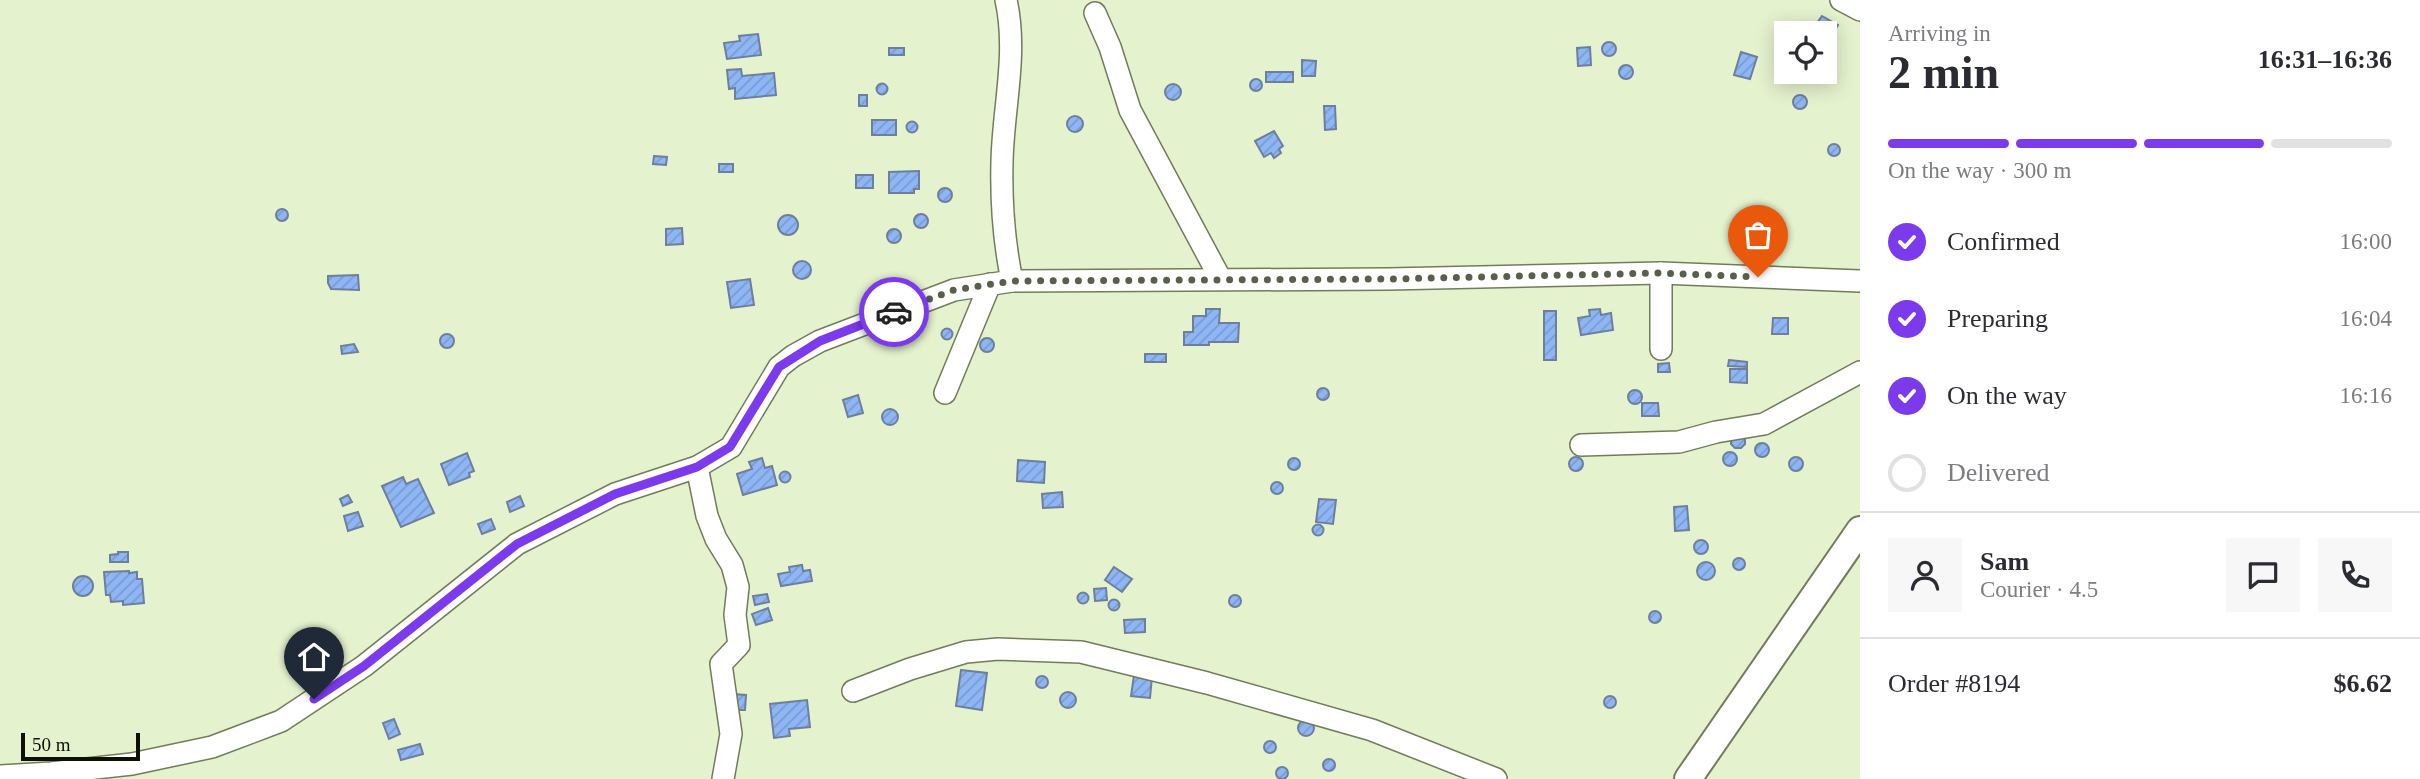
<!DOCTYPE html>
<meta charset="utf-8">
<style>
:root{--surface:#fff;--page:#f7f7f7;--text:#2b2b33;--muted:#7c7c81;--line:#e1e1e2;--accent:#7c3aed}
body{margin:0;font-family:"Times New Roman",serif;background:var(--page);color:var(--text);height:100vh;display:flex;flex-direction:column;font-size:26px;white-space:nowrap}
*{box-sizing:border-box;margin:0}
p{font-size:23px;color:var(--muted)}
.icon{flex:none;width:38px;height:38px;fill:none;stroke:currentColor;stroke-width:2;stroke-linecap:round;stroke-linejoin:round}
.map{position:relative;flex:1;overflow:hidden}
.details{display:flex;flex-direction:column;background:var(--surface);width:560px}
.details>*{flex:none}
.buttons{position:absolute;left:1774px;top:21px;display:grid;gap:14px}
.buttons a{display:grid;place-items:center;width:63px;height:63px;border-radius:0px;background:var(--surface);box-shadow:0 4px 18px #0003;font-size:35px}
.scale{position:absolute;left:21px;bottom:18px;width:119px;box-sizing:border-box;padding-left:7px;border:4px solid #0c1005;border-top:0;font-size:19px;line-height:24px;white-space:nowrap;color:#0c1005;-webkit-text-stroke:5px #e5f2ce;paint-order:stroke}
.pin{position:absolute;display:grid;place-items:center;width:60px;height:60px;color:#fff;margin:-72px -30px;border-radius:50% 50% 50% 0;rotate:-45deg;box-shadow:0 0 7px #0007}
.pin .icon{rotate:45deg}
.courier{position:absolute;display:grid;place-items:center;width:70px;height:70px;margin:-35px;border:5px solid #7c3aed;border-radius:50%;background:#fff;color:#222;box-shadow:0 2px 9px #0007}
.overview em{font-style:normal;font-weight:700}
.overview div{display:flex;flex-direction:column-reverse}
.overview{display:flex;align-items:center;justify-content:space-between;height:119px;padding:0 28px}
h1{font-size:46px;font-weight:700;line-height:52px}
.bar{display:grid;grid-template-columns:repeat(4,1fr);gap:10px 7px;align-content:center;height:84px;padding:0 28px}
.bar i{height:9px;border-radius:5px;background:var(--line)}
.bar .on{background:var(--accent)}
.bar p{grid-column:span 4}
.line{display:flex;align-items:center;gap:18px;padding:0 28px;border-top:2px solid var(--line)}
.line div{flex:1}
.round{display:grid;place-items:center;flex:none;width:74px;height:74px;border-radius:0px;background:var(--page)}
ol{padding:0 28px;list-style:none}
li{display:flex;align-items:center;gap:21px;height:77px}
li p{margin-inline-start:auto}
li .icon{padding:7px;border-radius:50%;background:var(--accent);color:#fff;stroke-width:4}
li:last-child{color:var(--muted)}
li i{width:38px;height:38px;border:4px solid var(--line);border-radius:50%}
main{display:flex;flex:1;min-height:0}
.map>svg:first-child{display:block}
.building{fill:url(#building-hatch);stroke:#6d7f9c;stroke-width:2}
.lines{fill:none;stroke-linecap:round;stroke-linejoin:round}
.minor-casing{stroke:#717c5c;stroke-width:24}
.major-casing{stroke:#717c5c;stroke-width:30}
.minor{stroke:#fff;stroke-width:21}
.major{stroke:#fff;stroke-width:26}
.done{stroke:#585f4b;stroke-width:7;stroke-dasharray:0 12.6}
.route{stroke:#7c3aed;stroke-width:9}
</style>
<main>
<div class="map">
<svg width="1860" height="779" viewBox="0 0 1860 779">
<defs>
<pattern id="building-hatch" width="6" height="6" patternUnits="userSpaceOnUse" patternTransform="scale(1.75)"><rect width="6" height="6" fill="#8eb6f5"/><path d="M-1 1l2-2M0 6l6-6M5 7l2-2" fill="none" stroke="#799bd1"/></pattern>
</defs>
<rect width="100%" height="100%" fill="#e5f2ce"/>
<g class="building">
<polygon points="1822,16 1838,25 1833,33 1817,23"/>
<polygon points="758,34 761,55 727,59 724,43 740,41 739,36"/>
<circle cx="1609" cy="49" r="7"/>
<polygon points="1590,47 1591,65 1578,66 1577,48"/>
<rect x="889" y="48" width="15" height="7"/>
<polygon points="1741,52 1757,57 1750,79 1734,75"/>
<polygon points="1302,60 1316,61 1315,76 1302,76"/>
<circle cx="1626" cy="72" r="7"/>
<polygon points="741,69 742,76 774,73 776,95 735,99 735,88 729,89 727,70"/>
<rect x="1266" y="72" width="27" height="10"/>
<circle cx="1256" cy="85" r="6"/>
<circle cx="882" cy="89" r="5.5"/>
<circle cx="1173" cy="92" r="8"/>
<circle cx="1800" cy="102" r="7"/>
<rect x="859" y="95" width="8" height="11"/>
<polygon points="1324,106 1335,106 1336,129 1325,130"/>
<circle cx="1075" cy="124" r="8"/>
<rect x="872" y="120" width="24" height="15"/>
<circle cx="912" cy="127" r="5.5"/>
<polygon points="1274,131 1283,146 1279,149 1281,153 1274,158 1271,153 1264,157 1255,141"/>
<circle cx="1834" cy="150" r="6"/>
<polygon points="654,156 667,157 666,165 653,164"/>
<rect x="719" y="164" width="14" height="8"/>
<polygon points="919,171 919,189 914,189 914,193 889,193 889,172"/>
<rect x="856" y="175" width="17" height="13"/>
<circle cx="945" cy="195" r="7"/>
<circle cx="282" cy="215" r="6"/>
<circle cx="921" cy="221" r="7"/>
<circle cx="788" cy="225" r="10"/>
<polygon points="682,228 683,244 666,245 666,229"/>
<circle cx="894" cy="236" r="7"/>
<circle cx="802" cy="270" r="9"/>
<polygon points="358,275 359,290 331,289 328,283 328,276"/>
<polygon points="750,279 754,305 731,308 727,282"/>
<polygon points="1206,309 1220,309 1219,323 1239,323 1238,342 1209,342 1209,345 1184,345 1184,332 1193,332 1193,316 1206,316"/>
<polygon points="1600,309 1601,315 1611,313 1613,330 1581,335 1578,318 1590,316 1589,310"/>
<rect x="1544" y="311" width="12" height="49"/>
<polygon points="1773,318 1788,318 1788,334 1772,334"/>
<circle cx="947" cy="334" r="5.5"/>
<circle cx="447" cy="341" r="7"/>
<circle cx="987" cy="345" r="7"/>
<polygon points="354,344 358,352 342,354 341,346"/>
<rect x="1145" y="354" width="21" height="8"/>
<polygon points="1729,360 1747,362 1747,367 1728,366"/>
<polygon points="1669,363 1670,372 1658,372 1658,364"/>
<polygon points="1730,369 1747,369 1747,383 1730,382"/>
<circle cx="1323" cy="394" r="6"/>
<circle cx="1635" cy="397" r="7"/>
<polygon points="858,395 863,413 848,417 843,400"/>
<polygon points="1642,403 1658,403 1659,416 1642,416"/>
<circle cx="890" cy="417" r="8"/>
<polygon points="1741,434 1745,438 1745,444 1741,448 1735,448 1731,444 1731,438"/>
<circle cx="1762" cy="450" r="7"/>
<circle cx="1730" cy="459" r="7"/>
<polygon points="467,453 474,471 469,473 470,477 449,485 441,464"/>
<circle cx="1796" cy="464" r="7"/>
<circle cx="1576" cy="464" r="7"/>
<polygon points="762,458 765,468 772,466 777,485 743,495 737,474 752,469 749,462"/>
<circle cx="1294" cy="464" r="6"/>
<polygon points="1018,460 1045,462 1044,483 1017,481"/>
<circle cx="785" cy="477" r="5.5"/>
<polygon points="403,477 406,484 418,479 434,513 401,527 382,486"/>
<circle cx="1277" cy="488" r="6"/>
<polygon points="1062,492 1063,507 1043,508 1042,494"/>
<polygon points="348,495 352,502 343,506 340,499"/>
<polygon points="520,496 524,506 510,512 507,502"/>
<polygon points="1319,499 1336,500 1333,524 1316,522"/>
<polygon points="1687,506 1689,530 1675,531 1674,507"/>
<polygon points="358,512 363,526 348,531 344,516"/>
<polygon points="491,519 495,529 482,534 478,524"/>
<circle cx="1318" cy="530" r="5.5"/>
<circle cx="1701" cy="547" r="7"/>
<polygon points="118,552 128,552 128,562 110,562 110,555 118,554"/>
<circle cx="1739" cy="564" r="6"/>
<circle cx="1706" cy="571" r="9"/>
<polygon points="802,565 803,571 810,570 812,581 781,586 778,574 790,572 789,567"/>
<polygon points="1114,567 1132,579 1122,592 1105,580"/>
<polygon points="129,571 129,573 137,572 137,579 142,579 144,603 123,605 123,601 111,602 110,595 106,595 104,572"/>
<circle cx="83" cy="586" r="10"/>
<polygon points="1106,588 1107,600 1095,601 1094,589"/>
<circle cx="1083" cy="598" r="5.5"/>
<polygon points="767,594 769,602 755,605 753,596"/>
<circle cx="1235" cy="601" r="6"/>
<circle cx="1114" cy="605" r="5.5"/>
<polygon points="768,608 772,620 756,625 752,614"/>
<circle cx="1655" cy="617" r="6"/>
<polygon points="1145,619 1145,632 1125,633 1124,620"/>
<polygon points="961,670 987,673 982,710 956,706"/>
<polygon points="1134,675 1152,677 1150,698 1131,696"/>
<circle cx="1042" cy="682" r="6"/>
<circle cx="1068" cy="700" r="8"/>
<polygon points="733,694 746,695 745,710 732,710"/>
<circle cx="1610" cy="702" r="6"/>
<polygon points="807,700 810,727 789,729 790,736 774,738 770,704"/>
<polygon points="394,719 400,734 389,739 383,723"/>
<circle cx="1306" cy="728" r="8"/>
<circle cx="1270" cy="747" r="6"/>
<polygon points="420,744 423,754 401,760 398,750"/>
<circle cx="1329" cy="765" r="6"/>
<circle cx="1282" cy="773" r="6"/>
</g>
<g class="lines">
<g class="minor-casing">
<g id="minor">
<path d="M1006,0C1018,54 1003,108 1002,162C1001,202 1004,242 1012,281"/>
<polyline points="1841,0 1860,10"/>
<polyline points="1095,13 1110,47 1130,110 1220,278"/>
<polyline points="1661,349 1661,273"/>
<polyline points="945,393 990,284"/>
<polyline points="1581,445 1679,442 1716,432 1764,424 1860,372"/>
<polyline points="697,467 707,516 716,539 732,565 738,587 735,615 739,645 721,664 731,734 723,779"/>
<polyline points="853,691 910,669 966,652 998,649 1081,652 1207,683 1372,730 1496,779"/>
<polyline points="0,776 51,773 132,764 212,747 281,721 364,666 517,544 615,494 697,467 731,447 779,367 793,356 820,341 954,290 1012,281 1389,279 1661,273 1860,281"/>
</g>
</g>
<g class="major-casing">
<polyline id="major" points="1688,779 1860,530"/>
</g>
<use href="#minor" class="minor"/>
<use href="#major" class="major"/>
</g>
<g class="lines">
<polyline class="done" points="894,312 954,290 1012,281 1389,279 1661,273 1758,277"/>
<polyline class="route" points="314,699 364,666 517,544 615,494 697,467 730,447 779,367 820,341 894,312"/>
</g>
</svg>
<div class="buttons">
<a><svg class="icon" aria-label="locate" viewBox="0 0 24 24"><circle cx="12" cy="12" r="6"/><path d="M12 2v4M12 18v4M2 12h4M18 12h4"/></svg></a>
</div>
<div class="scale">50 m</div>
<div class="pin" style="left:1758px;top:277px;background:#ea580c"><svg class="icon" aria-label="bag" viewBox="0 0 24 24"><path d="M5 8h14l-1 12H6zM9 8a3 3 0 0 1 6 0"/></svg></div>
<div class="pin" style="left:314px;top:699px;background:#1f2937"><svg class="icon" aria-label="home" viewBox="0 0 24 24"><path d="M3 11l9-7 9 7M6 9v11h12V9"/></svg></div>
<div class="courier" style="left:894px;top:312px"><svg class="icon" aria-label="car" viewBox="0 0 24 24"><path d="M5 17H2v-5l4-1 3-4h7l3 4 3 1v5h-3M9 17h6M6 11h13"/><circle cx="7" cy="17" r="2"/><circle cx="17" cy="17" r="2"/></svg></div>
</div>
<section class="details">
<div class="overview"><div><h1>2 min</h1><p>Arriving in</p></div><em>16:31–16:36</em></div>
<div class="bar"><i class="on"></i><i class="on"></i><i class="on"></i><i></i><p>On the way · 300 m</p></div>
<ol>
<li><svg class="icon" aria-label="check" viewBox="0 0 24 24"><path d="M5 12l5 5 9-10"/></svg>Confirmed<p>16:00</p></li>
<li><svg class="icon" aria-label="check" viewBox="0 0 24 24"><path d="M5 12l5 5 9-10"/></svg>Preparing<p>16:04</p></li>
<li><svg class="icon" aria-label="check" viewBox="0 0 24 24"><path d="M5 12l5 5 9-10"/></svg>On the way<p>16:16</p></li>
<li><i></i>Delivered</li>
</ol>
<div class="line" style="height:126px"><a class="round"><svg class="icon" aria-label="person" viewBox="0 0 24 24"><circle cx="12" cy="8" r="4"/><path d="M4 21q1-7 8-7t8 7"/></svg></a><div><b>Sam</b><p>Courier · 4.5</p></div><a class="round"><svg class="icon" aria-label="chat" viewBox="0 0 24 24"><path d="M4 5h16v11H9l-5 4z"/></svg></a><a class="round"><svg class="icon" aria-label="phone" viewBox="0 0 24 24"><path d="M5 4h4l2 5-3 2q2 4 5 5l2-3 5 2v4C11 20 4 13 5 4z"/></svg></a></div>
<div class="line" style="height:91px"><div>Order #8194</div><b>$6.62</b></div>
</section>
</main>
